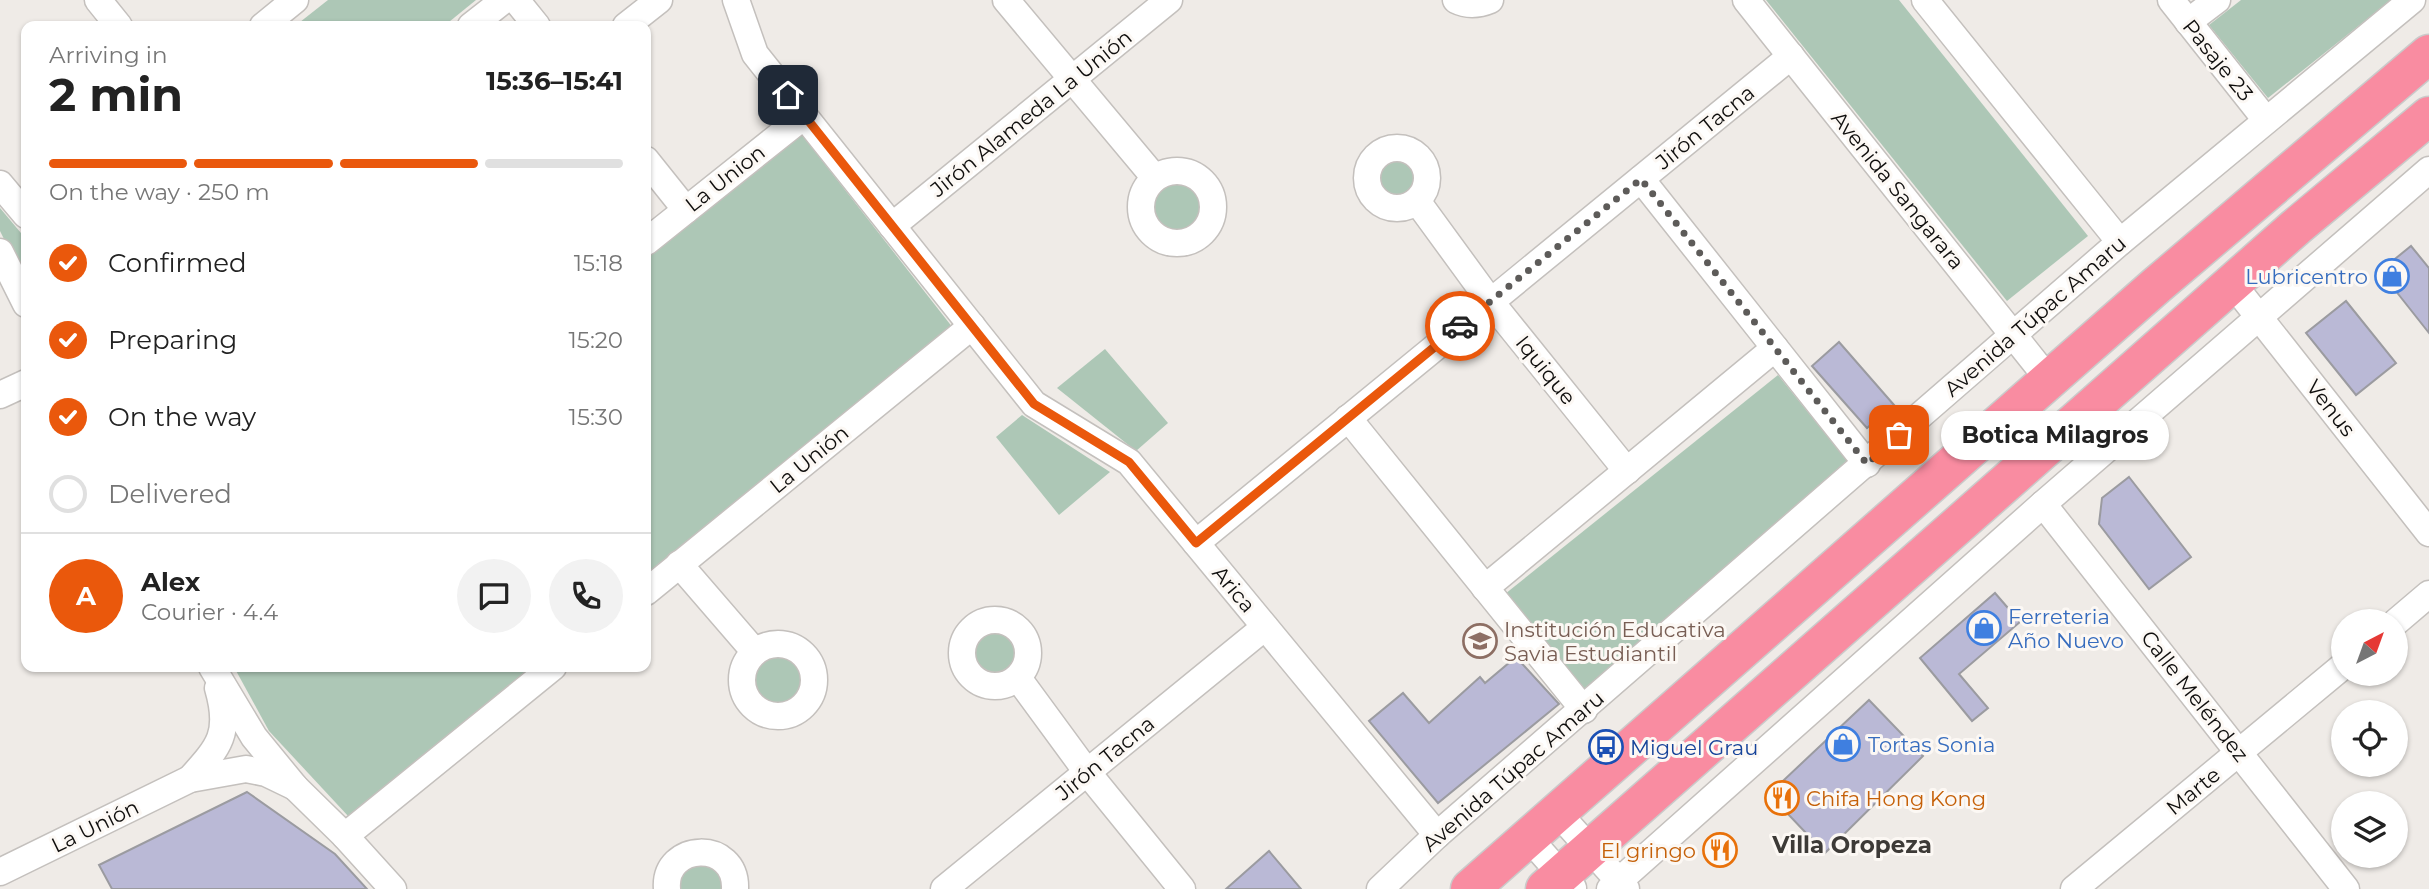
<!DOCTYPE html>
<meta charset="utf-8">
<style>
:root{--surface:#fff;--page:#f2f2f2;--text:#222;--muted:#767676;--line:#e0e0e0;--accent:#ea580c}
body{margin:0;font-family:Montserrat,sans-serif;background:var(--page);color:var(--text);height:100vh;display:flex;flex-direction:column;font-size:26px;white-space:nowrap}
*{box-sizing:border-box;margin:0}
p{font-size:23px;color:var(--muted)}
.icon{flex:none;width:38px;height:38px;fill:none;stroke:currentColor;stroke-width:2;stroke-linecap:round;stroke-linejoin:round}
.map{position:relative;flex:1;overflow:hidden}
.drawer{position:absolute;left:21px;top:21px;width:630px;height:651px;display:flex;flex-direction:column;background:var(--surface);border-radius:14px;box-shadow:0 2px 5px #0004}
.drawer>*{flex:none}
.needle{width:46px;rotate:41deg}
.buttons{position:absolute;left:2331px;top:609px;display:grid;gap:14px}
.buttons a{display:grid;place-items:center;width:77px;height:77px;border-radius:50%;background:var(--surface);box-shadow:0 2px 5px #0004;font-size:35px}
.pin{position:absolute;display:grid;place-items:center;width:60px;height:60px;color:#fff;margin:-30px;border-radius:14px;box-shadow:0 4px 10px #0006}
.courier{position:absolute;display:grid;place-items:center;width:70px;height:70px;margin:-35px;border:5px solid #ea580c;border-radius:50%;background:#fff;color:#222;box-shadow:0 2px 9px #0007}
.bubble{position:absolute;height:49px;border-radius:24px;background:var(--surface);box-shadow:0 2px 5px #0004;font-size:23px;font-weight:700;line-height:49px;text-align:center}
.head em{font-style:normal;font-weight:700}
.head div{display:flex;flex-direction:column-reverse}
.head{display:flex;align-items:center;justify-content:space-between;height:119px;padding:0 28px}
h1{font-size:46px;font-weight:700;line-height:52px}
.bar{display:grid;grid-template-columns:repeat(4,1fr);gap:10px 7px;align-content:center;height:84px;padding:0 28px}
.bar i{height:9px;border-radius:5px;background:var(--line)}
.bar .on{background:var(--accent)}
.bar p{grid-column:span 4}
.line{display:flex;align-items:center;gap:18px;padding:0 28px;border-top:2px solid var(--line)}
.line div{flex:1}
.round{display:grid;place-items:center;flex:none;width:74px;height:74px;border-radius:37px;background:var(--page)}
ol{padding:0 28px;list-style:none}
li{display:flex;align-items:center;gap:21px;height:77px}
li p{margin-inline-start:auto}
li .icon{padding:7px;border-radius:50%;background:var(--accent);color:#fff;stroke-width:4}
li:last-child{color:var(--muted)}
li i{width:38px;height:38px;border:4px solid var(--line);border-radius:50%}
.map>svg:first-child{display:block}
.green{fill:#adc7b6}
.building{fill:#bab9d6;stroke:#9b9ba0;stroke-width:2}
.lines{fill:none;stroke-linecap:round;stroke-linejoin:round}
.minor-casing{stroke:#c4c0bd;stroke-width:29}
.highway-casing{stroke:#cacaca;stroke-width:41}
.minor{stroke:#fff;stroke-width:26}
.highway{stroke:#f98ca1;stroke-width:38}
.done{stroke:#5d5b59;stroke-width:7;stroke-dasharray:0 12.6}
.route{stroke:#ea580c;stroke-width:9}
.labels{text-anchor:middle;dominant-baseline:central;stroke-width:6;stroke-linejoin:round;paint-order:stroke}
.street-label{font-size:21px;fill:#0f0e0d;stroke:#fcf8f4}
.shop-label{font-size:21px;fill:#366cbe;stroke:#fcf8f4;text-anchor:start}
.education-label{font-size:21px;fill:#785e54;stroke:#fcf8f4;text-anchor:start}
.transit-label{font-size:21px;fill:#164399;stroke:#fcf8f4;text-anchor:start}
.food-label{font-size:21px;fill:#c56008;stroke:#fcf8f4;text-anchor:start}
.neighbourhood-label{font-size:23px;font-weight:bold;fill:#3d3a37;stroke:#fcf8f4}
</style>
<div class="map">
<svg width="2429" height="889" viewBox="0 0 2429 889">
<rect width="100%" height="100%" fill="#efebe7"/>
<g class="green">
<polygon points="328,0 476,0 444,26 295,26"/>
<polygon points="1766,0 1899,0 2088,236 2007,301"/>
<polygon points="2241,0 2391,0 2268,98 2209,25"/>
<polygon points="799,131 953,328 646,577 646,256"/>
<circle cx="1398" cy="177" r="23"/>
<circle cx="1178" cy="206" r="24"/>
<polygon points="0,208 26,239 26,283 0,231"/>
<polygon points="1105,349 1168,423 1136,451 1057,388"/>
<polygon points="1778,375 1853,468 1588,700 1505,594"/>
<polygon points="1022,415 1110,472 1059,515 996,437"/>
<circle cx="996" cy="651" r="26"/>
<circle cx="777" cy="681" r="30"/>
<polygon points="234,667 535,667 349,817 269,731"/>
<polygon points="707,858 730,889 673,889 675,874"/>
</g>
<g class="building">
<polygon points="2411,246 2429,268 2429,333 2380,271"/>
<polygon points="2346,301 2396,363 2356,395 2306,333"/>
<polygon points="1839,342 1894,405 1867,428 1812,366"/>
<polygon points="2129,477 2191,557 2149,589 2099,524 2102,498"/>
<polygon points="1995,593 2020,622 1959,674 1988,708 1972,721 1920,658"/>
<polygon points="1516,657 1559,704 1438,803 1369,721 1403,693 1429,723 1480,677 1485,683"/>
<polygon points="1869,700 1923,756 1825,853 1769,794"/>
<polygon points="247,792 335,854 367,889 112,889 99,865"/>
<polygon points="1269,851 1301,889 1226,889"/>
</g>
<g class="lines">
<g class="minor-casing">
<g id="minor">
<polyline points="98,0 119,26"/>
<polyline points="516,0 537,26"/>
<polyline points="736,0 755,54 1034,404 1129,462 1437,835"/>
<polyline points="1006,0 1155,178"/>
<path d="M1456,0C1468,6 1478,5 1490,0"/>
<polyline points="1746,0 2049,380"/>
<polyline points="1925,0 2120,242"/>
<polyline points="2171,0 2266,120"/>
<polyline points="2188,22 2217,0"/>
<polyline points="263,26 295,0"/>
<polyline points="471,26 504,0"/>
<polyline points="626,26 659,0"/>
<circle cx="1397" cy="178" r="30"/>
<polyline points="646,160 686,210"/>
<circle cx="1177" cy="207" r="36"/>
<polyline points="1641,179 1867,464"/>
<polyline points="0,184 26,215"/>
<polyline points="1417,201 1490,301 1627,471"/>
<polyline points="892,226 1169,0"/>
<polyline points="646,242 804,116"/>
<polyline points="0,252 26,304"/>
<polyline points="2232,283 2429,533"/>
<polyline points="0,395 26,383"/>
<polyline points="1348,418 1584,710"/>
<polyline points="2043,504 2346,889"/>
<polyline points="1196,543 1791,56"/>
<polyline points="679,564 755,652"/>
<polyline points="1485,588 1775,348"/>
<polyline points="646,592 972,326"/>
<circle cx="995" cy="653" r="33"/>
<polyline points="2396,622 2429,594"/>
<circle cx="778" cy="680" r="36"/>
<polyline points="212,667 254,737 295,787 345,836 393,889"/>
<polyline points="1018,678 1087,772 1182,889"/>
<path d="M190,779C220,746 231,733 218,688"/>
<polyline points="1557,812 1626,889"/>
<polyline points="345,836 553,667"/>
<polyline points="1528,837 1573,888"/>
<polyline points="0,872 190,779 246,769 266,773 295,787"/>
<path d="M667,889C663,842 737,839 735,889"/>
<polyline points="944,889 1265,627"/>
<polyline points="1380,889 1437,835 2120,242 2412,0"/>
<polyline points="1610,889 2043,504 2429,170"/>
<polyline points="2074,889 2343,666"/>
</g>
</g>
<g class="highway-casing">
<g id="highway">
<polyline points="1470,889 2157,285 2429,54"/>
<polyline points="1545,889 2296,227 2429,116"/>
</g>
</g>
<use href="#minor" class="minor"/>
<use href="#highway" class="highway"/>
</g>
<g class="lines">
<polyline class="done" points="1460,326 1641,179 1867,464 1899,435"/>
<polyline class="route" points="788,95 1034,404 1129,462 1196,543 1460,326"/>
</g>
<defs>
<g id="shop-ring" transform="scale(1.75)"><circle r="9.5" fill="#fcf8f4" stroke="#3f7fe0" stroke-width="1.5"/><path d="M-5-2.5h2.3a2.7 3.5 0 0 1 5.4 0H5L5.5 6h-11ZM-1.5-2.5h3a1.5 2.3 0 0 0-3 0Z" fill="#3f7fe0"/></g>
<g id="school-ring" transform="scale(1.75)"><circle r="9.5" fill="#fcf8f4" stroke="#8d6e63" stroke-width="1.5"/><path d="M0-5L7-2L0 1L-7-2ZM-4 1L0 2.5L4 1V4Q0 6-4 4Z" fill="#8d6e63"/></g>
<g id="bus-ring" transform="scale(1.75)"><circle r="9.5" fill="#fcf8f4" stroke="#1a4fb4" stroke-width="1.5"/><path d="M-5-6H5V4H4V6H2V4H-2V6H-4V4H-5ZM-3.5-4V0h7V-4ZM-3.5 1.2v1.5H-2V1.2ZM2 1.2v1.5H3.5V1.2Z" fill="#1a4fb4"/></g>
<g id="restaurant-ring" transform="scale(1.75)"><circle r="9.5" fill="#fcf8f4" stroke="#e8710a" stroke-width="1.5"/><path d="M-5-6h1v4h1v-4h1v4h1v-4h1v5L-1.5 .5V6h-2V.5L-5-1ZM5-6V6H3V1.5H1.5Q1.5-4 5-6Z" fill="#e8710a"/></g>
</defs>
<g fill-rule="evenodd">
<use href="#shop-ring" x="2392" y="276"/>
<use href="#shop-ring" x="1984" y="628"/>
<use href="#school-ring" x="1480" y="641"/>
<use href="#shop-ring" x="1843" y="744"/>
<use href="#bus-ring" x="1606" y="747"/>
<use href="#restaurant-ring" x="1782" y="798"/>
<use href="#restaurant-ring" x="1720" y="850"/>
</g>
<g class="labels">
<g class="street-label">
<text transform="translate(2218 60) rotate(51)">Pasaje 23</text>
<text transform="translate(1031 113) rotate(-39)">Jirón Alameda La Unión</text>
<text transform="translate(1705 127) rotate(-39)">Jirón Tacna</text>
<text transform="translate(725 178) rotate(-38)">La Union</text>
<text transform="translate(1898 190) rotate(51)">Avenida Sangarara</text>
<text transform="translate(2035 316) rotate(-41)">Avenida Túpac Amaru</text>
<text transform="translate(1546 370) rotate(51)">Iquique</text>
<text transform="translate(2331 408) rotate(52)">Venus</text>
<text transform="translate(809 459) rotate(-39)">La Unión</text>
<text transform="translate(1234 589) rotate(50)">Arica</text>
<text transform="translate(2195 696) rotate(52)">Calle Meléndez</text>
<text transform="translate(1105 758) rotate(-39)">Jirón Tacna</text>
<text transform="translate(1513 771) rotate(-41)">Avenida Túpac Amaru</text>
<text transform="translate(2193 791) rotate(-39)">Marte</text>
<text transform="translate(95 826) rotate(-26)">La Unión</text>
</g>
<g class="shop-label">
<text x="2368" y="276" text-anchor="end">Lubricentro</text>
<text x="2008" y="616">Ferreteria<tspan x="2008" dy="24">Año Nuevo</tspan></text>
<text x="1868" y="744">Tortas Sonia</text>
</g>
<g class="education-label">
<text x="1504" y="629">Institución Educativa<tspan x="1504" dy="24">Savia Estudiantil</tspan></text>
</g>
<g class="transit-label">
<text x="1630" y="747">Miguel Grau</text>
</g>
<g class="food-label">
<text x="1806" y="798">Chifa Hong Kong</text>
<text x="1696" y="850" text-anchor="end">El gringo</text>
</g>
<g class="neighbourhood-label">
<text x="1852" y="845">Villa Oropeza</text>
</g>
</g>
</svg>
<div class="buttons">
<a><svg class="needle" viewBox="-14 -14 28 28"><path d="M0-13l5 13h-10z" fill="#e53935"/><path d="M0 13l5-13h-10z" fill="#767676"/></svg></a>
<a><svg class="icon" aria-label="locate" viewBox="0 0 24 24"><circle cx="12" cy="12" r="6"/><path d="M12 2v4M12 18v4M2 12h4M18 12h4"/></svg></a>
<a><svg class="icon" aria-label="layers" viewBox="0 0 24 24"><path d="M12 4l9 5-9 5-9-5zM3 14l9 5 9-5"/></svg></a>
</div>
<div class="pin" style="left:1899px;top:435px;background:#ea580c"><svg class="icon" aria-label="bag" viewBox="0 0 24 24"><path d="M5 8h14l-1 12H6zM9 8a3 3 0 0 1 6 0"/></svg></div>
<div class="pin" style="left:788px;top:95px;background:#1f2937"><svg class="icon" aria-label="home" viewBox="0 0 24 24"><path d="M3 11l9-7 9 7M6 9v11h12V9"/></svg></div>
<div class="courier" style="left:1460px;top:326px"><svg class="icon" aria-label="car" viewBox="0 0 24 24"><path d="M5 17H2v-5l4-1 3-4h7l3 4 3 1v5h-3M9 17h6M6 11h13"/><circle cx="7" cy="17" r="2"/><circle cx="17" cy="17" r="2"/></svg></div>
<div class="bubble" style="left:1941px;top:411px;width:228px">Botica Milagros</div>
<section class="drawer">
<div class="head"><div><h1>2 min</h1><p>Arriving in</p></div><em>15:36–15:41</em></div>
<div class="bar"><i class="on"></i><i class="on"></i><i class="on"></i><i></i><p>On the way · 250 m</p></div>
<ol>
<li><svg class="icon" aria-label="check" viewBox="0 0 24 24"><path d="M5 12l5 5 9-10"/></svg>Confirmed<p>15:18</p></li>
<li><svg class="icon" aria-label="check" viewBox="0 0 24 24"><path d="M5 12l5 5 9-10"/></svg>Preparing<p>15:20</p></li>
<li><svg class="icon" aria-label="check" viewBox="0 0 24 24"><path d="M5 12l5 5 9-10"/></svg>On the way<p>15:30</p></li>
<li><i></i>Delivered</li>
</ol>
<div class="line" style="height:126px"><b class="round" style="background:var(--accent);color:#fff">A</b><div><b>Alex</b><p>Courier · 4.4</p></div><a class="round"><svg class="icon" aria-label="chat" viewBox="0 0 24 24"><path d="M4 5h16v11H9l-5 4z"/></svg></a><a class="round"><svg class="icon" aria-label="phone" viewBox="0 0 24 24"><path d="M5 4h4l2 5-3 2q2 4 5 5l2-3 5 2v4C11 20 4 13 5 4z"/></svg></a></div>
</section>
</div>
